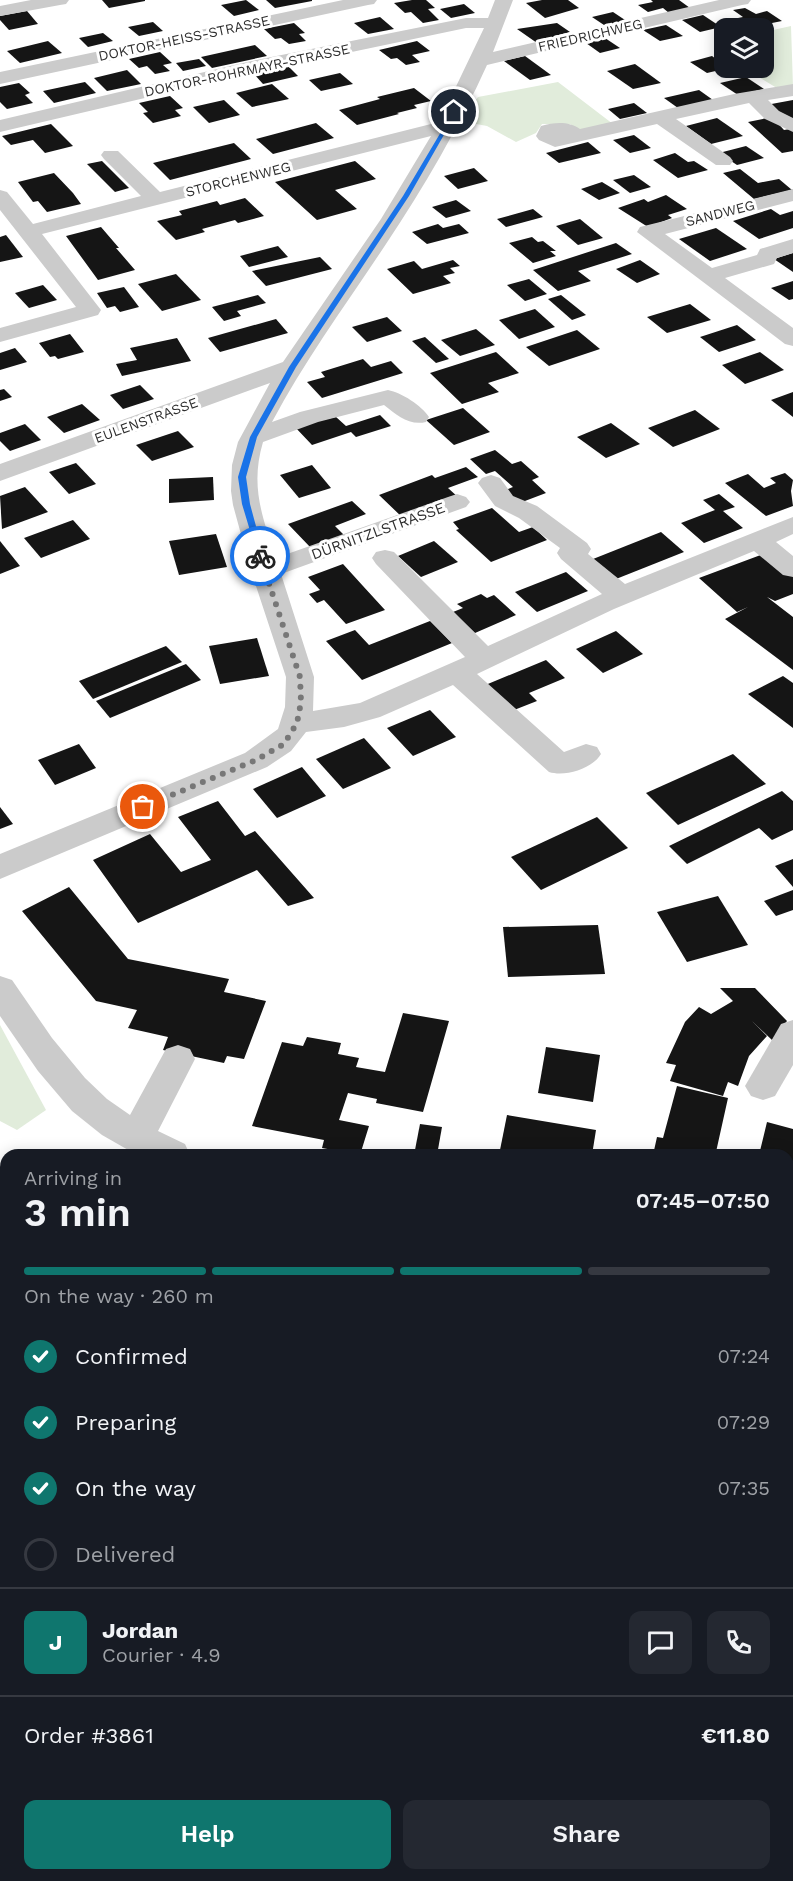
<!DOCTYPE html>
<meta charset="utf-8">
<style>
:root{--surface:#171b24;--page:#242831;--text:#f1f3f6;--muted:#9ea1a6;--line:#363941;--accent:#0f766e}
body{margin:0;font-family:"Work Sans",sans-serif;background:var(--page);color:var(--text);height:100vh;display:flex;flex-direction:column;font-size:22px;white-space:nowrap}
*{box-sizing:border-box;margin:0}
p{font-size:20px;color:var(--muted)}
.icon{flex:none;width:33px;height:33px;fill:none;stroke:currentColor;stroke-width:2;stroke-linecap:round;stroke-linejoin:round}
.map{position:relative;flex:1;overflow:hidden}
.drawer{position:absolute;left:0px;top:1149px;width:794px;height:732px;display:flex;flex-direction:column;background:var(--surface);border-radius:18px 18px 0 0;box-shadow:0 3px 15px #0003}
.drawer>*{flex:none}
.controls{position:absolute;left:714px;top:18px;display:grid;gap:12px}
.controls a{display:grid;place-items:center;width:60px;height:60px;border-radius:12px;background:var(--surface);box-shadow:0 3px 15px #0003;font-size:30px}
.pin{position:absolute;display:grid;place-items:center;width:51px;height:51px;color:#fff;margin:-26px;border:3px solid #fff;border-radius:50%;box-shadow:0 2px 6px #0007}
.courier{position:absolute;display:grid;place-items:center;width:60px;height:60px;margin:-30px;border:4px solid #1a73e8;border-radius:50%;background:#fff;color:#222;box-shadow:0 2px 8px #0007}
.headline em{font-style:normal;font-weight:600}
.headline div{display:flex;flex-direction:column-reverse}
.headline{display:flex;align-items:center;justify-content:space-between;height:102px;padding:0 24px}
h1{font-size:39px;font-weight:600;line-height:45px}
.bar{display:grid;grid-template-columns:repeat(4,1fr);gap:9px 6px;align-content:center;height:72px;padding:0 24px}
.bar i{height:8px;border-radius:4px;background:var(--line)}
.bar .active{background:var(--accent)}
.bar p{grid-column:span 4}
.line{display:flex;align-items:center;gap:15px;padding:0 24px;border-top:2px solid var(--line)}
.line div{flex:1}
.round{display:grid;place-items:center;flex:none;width:63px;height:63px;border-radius:12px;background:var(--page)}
ol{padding:0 24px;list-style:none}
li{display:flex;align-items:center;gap:18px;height:66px}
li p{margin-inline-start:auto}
li .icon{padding:6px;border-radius:50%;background:var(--accent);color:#fff;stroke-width:4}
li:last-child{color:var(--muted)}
li i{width:33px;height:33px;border:3px solid var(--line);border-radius:50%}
.cta{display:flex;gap:12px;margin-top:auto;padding:12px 24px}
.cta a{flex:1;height:69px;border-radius:12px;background:var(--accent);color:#fff;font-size:24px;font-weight:600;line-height:69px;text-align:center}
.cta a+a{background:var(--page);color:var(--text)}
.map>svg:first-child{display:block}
.green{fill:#e1ecdb}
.building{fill:#151515}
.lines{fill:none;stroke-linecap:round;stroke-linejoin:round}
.minor{fill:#cbcbcb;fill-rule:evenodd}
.route{fill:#1a73e8}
.done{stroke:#777;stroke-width:6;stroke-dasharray:0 10.8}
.labels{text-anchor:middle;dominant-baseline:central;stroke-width:6;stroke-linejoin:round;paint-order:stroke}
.far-street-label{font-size:14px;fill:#2e2e2e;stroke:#fff}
.street-label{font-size:15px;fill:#2e2e2e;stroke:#fff}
</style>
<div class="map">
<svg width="793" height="1881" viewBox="0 0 793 1881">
<rect width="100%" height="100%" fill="#fff"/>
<g class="green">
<polygon points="791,26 793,87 780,90 744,68 764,68 764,32"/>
<polygon points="558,82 613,124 581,132 570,124 542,124 536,133 516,142 487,126 460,121 478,97"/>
<polygon points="0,1025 46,1110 17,1130 0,1121"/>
</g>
<g class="building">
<polygon points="102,0 145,0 145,1 109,8"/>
<polygon points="246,0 259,10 234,16 221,5"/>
<polygon points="266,0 312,0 312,1 275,8"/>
<polygon points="412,0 426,0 435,8 428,9 439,20 423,23 411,12 405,13 394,3"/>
<polygon points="542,0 568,0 579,8 545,18 526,3"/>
<polygon points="651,0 679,0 690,8 669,13 663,8 648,12 638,5 653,2"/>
<polygon points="464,4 475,13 451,18 440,9"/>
<polygon points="745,8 756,14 767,11 782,21 748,28 733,19 743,17 733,10"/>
<polygon points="27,11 38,24 9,30 0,20 0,16"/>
<polygon points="613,12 628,22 607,27 592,17"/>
<polygon points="703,15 721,27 700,32 682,20"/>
<polygon points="380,17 394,29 368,34 354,23"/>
<polygon points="153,22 163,31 139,36 128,27"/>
<polygon points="294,23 305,33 299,34 306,41 289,44 281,38 275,39 264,29"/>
<polygon points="557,23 570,32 555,36 558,38 537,43 517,29"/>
<polygon points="666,25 683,36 660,41 643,30"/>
<polygon points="103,33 113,41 88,47 79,38"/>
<polygon points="605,38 620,48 600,53 586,43"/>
<polygon points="48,41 62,53 20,63 7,51"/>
<polygon points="417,41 430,51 412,55 420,62 406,65 397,58 391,59 379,50"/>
<polygon points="255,45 267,56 212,68 201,57"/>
<polygon points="160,52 172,63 163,65 170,71 155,74 147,66 139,68 129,59"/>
<polygon points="525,56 551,75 530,80 504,61"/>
<polygon points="712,56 724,65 724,69 707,73 690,62"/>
<polygon points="199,59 206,66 183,71 176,63"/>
<polygon points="635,64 661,83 633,89 607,71"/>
<polygon points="289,67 298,76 263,84 254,74"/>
<polygon points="127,70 141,84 107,91 94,78"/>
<polygon points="340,73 353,84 321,91 309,80"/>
<polygon points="746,77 764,89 738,95 720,83"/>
<polygon points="85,82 96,93 54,103 43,91"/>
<polygon points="19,83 30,93 25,95 33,103 7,109 0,102 0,87"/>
<polygon points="272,84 289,99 252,107 236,93"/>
<polygon points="414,88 431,101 414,105 417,108 397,113 399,114 357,125 339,110 380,99 377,97"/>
<polygon points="699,90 713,100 678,108 664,98"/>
<polygon points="170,96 183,108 175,110 181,116 153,123 143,113 148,112 139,103"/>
<polygon points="224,100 240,115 209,123 193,107"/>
<polygon points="793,100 793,121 766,105"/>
<polygon points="634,103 647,113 620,119 608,109"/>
<polygon points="772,117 784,130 790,129 793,131 793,151 782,153 748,122"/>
<polygon points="717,118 743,136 711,144 686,126"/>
<polygon points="316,123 334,138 273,154 256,139"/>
<polygon points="51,124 73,146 45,153 33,140 11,145 2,136"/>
<polygon points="634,135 651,148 630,153 613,140"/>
<polygon points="588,142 601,153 559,163 546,153"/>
<polygon points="234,143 251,159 170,180 153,163"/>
<polygon points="746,146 764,158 737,165 719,153"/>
<polygon points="675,153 688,162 694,161 708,170 678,178 653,160"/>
<polygon points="102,161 129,188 115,192 87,164"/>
<polygon points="355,161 376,179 335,190 357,209 317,220 275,182"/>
<polygon points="474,168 488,181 458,189 444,176"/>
<polygon points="740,169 758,183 779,179 792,190 754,199 723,173"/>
<polygon points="54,173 73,193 81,204 47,212 38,201 33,202 18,182"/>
<polygon points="634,175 651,187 630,193 613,180"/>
<polygon points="602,182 620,193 599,200 581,189"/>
<polygon points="666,195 687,209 668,215 672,218 648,227 618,208 644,199 648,202"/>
<polygon points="245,198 264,216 238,223 235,220 202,229 205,232 176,240 157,221 182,215 179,211 217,201 220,205"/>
<polygon points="456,200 471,211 446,218 432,207"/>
<polygon points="533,209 543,217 506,227 497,219"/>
<polygon points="771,209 780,215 793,211 793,228 759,239 733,221"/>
<polygon points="580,219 603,238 578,245 556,226"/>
<polygon points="438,224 443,228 459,224 469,233 427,244 412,232"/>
<polygon points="101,227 119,248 116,248 135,270 98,280 66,236"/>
<polygon points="716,228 747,249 710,261 679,239"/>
<polygon points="6,235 23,257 0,262 0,237"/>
<polygon points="532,237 538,242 543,241 556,251 550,251 556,256 533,263 509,243"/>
<polygon points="616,243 632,254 578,271 591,281 558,291 533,270"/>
<polygon points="278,246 288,257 249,267 240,256"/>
<polygon points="793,253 793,272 774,259"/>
<polygon points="320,257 332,269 266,286 252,271"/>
<polygon points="453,260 460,266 450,268 455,273 443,276 451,283 413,294 387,269 414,261 422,269"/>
<polygon points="640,260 660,274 637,283 616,269"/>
<polygon points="176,274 201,300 162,311 138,284"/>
<polygon points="529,279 547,294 525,301 507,285"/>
<polygon points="793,281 793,299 789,300 771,288"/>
<polygon points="43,285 57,300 29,308 15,293"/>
<polygon points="124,287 139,307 120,312 115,306 107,308 97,293"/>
<polygon points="258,295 266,303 237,311 241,316 224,321 212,307"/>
<polygon points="561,295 586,315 572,320 548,299"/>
<polygon points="690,304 711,320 667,333 647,317"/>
<polygon points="535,309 555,327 519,339 499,320"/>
<polygon points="387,317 402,331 367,342 352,327"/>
<polygon points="276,319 288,333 220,352 208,338"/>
<polygon points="737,325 756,340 719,352 700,337"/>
<polygon points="476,329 495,345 460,356 441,340"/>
<polygon points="577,330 600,349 549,366 526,347"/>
<polygon points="70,334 84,352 58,359 55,356 50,357 39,343"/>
<polygon points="425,337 449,359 436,363 412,341"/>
<polygon points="177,338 191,361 122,376 116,364 137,360 130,348"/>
<polygon points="15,348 27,362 0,370 0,353"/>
<polygon points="496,352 519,373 488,383 499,392 462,404 430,373"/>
<polygon points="760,352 784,370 745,384 722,365"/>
<polygon points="363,359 371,367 391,361 403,373 322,398 307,382 325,377 321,372"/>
<polygon points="140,385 154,399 123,409 110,395"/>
<polygon points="4,389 12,397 0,401 0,390"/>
<polygon points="793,392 793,417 771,400"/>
<polygon points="82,404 100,420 64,433 47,417"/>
<polygon points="463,408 490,432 454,445 426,420"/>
<polygon points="695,410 720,429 673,447 648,428"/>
<polygon points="380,415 391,426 356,437 351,432 312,445 294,426 336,417 346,426"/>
<polygon points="611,423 640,444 606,458 577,437"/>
<polygon points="25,424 41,440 10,451 0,441 0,433"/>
<polygon points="178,431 194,447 152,461 136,445"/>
<polygon points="495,450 512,464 521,461 539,477 532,480 546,493 517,504 503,491 513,487 495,471 486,474 470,459"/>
<polygon points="76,463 96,484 69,494 49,472"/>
<polygon points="312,465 331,488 299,498 280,475"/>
<polygon points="466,467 478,477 448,488 459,498 404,519 379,495 432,475 435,478"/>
<polygon points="785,473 793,480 791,491 793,506 766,516 725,483 748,474 764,488 776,483 770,478"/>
<polygon points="213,477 214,500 169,503 169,479"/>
<polygon points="25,487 48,512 2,529 0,496"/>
<polygon points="719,494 735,507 723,511 743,528 704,543 681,523 715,510 703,500"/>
<polygon points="352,501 366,514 335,526 345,536 311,548 288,524"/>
<polygon points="492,508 519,532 533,527 547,540 491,562 456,530 459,529 453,522"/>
<polygon points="73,520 90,539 41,558 24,538"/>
<polygon points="661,532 684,552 611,581 588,561"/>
<polygon points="216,534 227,567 179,575 169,541"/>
<polygon points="0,541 20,566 0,574"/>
<polygon points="434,541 458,562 421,577 398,556"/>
<polygon points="766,553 793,576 793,594 775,601 767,597 793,617 793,670 725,619 748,607 737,612 699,578"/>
<polygon points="343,564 363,586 385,610 346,624 324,600 317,603 309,594 320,590 308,577"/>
<polygon points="566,572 588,591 537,612 515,592"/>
<polygon points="481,594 487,598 494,595 516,615 475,633 453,612 463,608 457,604"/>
<polygon points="430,621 452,643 362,680 326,641 355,630 369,645"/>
<polygon points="616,631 643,654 603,673 576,649"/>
<polygon points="257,638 269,676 220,684 209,646"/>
<polygon points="166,646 182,662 93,699 79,681"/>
<polygon points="546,660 565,678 529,693 537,701 509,712 483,686"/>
<polygon points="186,664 201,680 110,718 96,701"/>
<polygon points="783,676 793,683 793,728 748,694"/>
<polygon points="430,710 456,737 413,756 387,728"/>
<polygon points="364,738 391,768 343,789 316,759"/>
<polygon points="79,744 96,768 55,785 38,760"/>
<polygon points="733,754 766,784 678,825 646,793"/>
<polygon points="302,767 326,796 277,818 253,789"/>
<polygon points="782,791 793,801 793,830 772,840 759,828 687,864 669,846"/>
<polygon points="218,801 245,836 255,831 314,898 288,906 257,870 138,923 93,860 150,834 181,872 211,860 178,817"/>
<polygon points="0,807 13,824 0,829"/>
<polygon points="597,817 628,848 541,890 511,857"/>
<polygon points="793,859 793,887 775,866"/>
<polygon points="69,887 128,959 229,979 224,992 266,1001 244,1059 227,1056 224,1063 163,1050 168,1037 128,1028 137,1010 96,1001 22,911"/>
<polygon points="793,890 793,910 776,916 764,901"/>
<polygon points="718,896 748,945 687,962 657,912"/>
<polygon points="598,925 605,974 508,977 503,927"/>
<polygon points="720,988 755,988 787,1021 772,1040 752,1021 767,1036 749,1056 738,1086 728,1082 723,1096 670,1081 676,1065 666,1063 685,1022 699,1007 711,1014 733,1001"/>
<polygon points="403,1013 449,1021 423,1112 376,1103 377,1099 348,1093 339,1120 369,1126 360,1155 322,1148 324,1140 252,1126 282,1042 303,1046 307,1037 341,1043 338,1054 359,1058 356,1067 385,1072"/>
<polygon points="546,1047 600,1055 593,1102 538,1093"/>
<polygon points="677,1086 728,1098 716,1152 711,1150 710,1155 653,1155 657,1137 663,1138"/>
<polygon points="507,1115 596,1130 592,1155 499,1155"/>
<polygon points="767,1122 793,1129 793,1191 788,1189 788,1155 759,1155"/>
<polygon points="420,1124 442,1127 437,1155 414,1155"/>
<polygon points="6,1205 6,1402 0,1396 0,1210"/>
<polygon points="0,1412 6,1419 6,1456 0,1461"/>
<polygon points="530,1875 622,1875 619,1881 526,1881"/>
<polygon points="687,1875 697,1875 705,1881 684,1881"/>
</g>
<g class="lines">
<g class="minor">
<polygon points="31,0 69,0 66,4 60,5 0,16 0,6"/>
<polygon points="343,0 377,0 374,4 368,5 0,84 0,72"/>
<path d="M495,0H513L493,52L719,0H751L748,4L742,5L487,65C459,127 424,187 386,244C347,303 305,360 272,422L300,412L388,390C402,393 421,405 429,417L426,422C409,426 397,415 384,405L318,422L263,442C250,486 262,516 276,558L448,497L457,494L466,497L470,502L466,507L281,574L314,677L313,711L360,703L465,657L376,564L372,558L376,552L385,550L394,552L488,646L602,594L561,559L557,553L560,548L519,518L495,506L478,483L482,478L491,475L500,478L513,496L537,506L587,543L591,549L588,554L625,584L793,517V534L776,542L793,556V577L783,575L754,551L614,609L477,674L564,752L586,744L597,747L601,754C592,769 565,777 549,772L453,685L380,717L344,727L306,732L291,751L267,767L0,879V854L245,753L278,729L285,707L286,677L251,571L233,505L231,491L232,465L238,442L270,383L0,481V464L283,362L381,219L431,136L42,234L101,310L98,315L0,342V328L76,307L0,210V190L7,192L33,224L141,196L104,159L101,155L104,151H118L160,192L439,122L484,28H466L247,74L0,132V120L247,62L466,18H488Z"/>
<path d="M793,84V96L768,100L779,111L793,118V132L765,119L749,103L676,119L730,157L733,161L730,165H716L657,124L555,147L539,140L536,136L541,126C555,122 569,121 580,129L734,94Z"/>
<polygon points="793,189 793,201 665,234 712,268 757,255 760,249 793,239 793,253 777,258 774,264 725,278 793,328 793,346 785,344 637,232 640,227"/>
<polygon points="0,976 12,980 52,1038 85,1078 107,1099 130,1115 166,1049 178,1045 190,1049 195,1059 158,1131 185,1144 190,1155 137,1155 102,1135 72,1111 38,1071 0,1016"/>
<polygon points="793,1020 793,1065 775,1096 763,1100 751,1096 745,1086 781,1024"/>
<polygon points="793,1341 793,1382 788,1384 788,1343"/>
<polygon points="788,1634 793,1636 793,1683 788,1681"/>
<polygon points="195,1875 250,1875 248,1881 193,1881"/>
<polygon points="422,1875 471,1875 469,1881 420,1881"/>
</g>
</g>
<polygon class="route" points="454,110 457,112 409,196 296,367 257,437 246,477 250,504 264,556 258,557 242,504 238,477 250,437 289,367 403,196"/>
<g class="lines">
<polyline class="done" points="143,807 256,760 284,744 297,723 301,702 300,677 260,556"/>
</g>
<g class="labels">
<g class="far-street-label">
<text transform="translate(590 35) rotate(-13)">FRIEDRICHWEG</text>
<text transform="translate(184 38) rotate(-12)">DOKTOR-HEISS-STRASSE</text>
<text transform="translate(247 70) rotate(-12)">DOKTOR-ROHRMAYR-STRASSE</text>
<text transform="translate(238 179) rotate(-14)">STORCHENWEG</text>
<text transform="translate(720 213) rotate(-14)">SANDWEG</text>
<text transform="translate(146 420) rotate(-20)">EULENSTRASSE</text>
</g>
<g class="street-label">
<text transform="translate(378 531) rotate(-20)">DÜRNITZLSTRASSE</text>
</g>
</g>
</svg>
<div class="controls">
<a><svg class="icon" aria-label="layers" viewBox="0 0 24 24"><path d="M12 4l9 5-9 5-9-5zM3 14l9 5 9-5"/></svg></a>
</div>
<div class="pin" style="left:143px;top:807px;background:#ea580c"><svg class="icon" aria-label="bag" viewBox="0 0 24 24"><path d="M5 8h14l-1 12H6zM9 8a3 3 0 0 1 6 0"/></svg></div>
<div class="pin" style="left:454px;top:112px;background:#1f2937"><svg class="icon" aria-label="home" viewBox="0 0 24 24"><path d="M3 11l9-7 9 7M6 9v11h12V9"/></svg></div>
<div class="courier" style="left:260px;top:556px"><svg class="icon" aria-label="bike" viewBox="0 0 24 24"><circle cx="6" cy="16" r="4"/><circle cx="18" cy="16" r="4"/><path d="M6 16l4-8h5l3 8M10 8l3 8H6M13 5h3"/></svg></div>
<section class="drawer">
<div class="headline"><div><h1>3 min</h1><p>Arriving in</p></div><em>07:45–07:50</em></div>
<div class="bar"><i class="active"></i><i class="active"></i><i class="active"></i><i></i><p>On the way · 260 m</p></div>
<ol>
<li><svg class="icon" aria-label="check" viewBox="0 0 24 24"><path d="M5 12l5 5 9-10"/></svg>Confirmed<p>07:24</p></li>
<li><svg class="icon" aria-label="check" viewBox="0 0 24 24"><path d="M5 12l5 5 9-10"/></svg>Preparing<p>07:29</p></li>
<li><svg class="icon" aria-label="check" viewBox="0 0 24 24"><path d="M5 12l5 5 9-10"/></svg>On the way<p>07:35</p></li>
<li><i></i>Delivered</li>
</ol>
<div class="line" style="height:108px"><b class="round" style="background:var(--accent);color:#fff">J</b><div><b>Jordan</b><p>Courier · 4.9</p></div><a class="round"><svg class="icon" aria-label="chat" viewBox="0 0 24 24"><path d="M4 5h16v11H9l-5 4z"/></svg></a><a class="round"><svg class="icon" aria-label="phone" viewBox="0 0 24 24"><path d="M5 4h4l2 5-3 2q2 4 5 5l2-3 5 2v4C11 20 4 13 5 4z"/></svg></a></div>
<div class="line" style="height:78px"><div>Order #3861</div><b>€11.80</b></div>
<div class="cta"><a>Help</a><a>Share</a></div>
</section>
</div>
